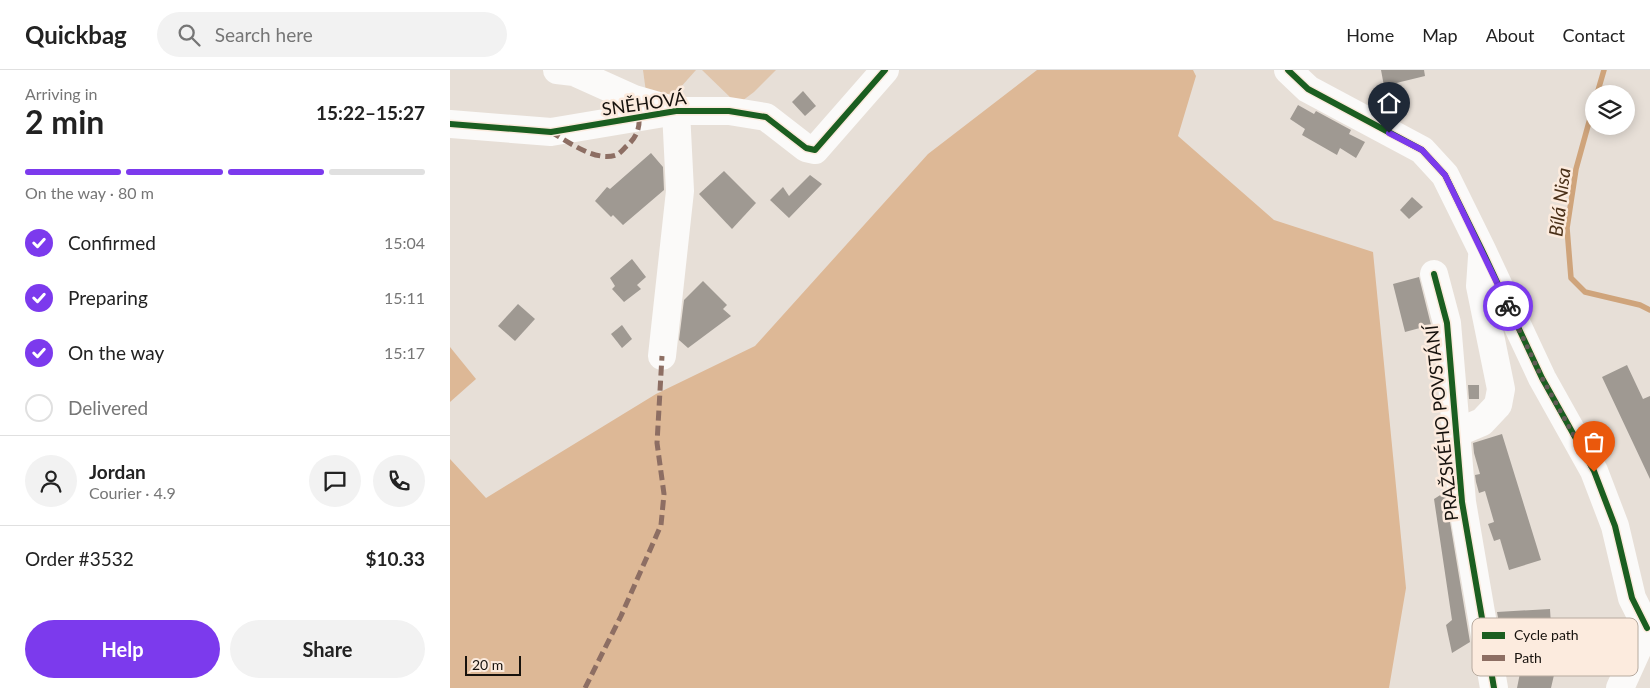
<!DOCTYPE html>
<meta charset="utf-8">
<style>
:root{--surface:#fff;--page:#f2f2f2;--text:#222;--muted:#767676;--line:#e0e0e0;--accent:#7c3aed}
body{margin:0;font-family:Lato,sans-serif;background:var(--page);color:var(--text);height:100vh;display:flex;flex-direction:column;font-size:19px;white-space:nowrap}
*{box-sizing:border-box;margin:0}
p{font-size:16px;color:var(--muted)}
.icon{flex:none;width:28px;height:28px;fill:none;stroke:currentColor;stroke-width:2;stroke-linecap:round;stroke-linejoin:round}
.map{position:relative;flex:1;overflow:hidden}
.side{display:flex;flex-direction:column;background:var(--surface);width:450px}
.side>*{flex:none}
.fabs{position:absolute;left:1135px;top:15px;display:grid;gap:10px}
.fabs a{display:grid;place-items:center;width:50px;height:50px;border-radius:50%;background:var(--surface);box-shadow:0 2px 12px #0003;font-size:25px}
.scale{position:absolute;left:15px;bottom:12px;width:56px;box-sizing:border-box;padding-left:5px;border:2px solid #17120d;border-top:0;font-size:14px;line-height:18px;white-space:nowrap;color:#17120d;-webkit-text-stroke:4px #fcebde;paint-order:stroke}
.pin{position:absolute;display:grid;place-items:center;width:42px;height:42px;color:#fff;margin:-51px -21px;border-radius:50% 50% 50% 0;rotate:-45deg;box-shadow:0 0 5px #0007}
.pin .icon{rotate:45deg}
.courier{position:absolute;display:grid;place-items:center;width:50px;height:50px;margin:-25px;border:4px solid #7c3aed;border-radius:50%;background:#fff;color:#222;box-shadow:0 1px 6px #0007}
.head em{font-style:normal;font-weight:700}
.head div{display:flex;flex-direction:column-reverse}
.head{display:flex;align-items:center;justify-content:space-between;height:85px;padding:0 25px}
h1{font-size:32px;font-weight:700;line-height:38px}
.bar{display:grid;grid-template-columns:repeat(4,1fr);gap:8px 5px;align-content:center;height:60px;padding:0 25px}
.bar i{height:6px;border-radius:4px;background:var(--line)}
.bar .current{background:var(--accent)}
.bar p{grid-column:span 4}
.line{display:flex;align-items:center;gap:12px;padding:0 25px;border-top:1px solid var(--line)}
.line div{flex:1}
.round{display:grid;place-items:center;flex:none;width:52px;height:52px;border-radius:26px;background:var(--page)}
ol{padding:0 25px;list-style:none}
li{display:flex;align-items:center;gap:15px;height:55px}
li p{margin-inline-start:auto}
li .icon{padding:5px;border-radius:50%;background:var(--accent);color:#fff;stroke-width:4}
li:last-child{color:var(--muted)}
li i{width:28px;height:28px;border:2px solid var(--line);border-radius:50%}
.cta{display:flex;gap:10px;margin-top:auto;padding:10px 25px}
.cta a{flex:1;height:58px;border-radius:30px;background:var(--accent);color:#fff;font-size:20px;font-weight:700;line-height:58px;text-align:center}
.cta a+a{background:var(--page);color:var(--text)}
header{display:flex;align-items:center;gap:30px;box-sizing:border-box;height:70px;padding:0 25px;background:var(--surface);border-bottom:1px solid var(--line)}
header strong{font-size:24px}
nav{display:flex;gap:28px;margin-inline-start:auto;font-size:18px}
.search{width:350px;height:45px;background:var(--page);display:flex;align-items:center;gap:12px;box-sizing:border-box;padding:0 18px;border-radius:28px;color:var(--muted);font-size:19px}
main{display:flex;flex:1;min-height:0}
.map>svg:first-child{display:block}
.green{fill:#e0c5ab}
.forest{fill:#ddb896}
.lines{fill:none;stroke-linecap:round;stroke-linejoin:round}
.stream{stroke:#cfa47b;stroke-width:5.5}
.building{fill:#9f9992}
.minor{stroke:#fbfaf9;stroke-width:28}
.quiet{stroke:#8d6e63;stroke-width:5;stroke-dasharray:10 5;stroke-linecap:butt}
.cycleway-casing{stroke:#fcebde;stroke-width:9}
.cycleway{stroke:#1b5e20;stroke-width:6}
.done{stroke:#605a54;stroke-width:5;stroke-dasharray:0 9}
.route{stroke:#7c3aed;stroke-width:6}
.labels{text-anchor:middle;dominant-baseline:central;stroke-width:5;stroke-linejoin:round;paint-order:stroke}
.street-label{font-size:18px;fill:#17120d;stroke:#fcebde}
.water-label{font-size:19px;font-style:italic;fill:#492f17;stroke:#fcebde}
.key{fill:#fcebde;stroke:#b7aa9f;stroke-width:1}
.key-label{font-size:14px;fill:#17120d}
</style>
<header>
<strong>Quickbag</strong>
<div class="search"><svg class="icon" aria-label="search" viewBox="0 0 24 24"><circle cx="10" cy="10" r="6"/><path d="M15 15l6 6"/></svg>Search here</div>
<nav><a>Home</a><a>Map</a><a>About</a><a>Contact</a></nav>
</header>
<main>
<section class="side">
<div class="head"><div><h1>2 min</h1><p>Arriving in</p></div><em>15:22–15:27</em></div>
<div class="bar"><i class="current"></i><i class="current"></i><i class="current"></i><i></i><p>On the way · 80 m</p></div>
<ol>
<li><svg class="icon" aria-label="check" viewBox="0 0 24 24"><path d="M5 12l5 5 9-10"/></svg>Confirmed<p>15:04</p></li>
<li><svg class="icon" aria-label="check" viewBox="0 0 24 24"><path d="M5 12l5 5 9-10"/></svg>Preparing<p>15:11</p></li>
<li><svg class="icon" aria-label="check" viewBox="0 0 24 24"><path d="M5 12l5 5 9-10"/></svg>On the way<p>15:17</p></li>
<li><i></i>Delivered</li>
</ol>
<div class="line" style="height:90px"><a class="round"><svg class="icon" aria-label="person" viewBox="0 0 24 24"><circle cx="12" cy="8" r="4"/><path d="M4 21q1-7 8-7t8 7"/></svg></a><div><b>Jordan</b><p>Courier · 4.9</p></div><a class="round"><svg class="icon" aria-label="chat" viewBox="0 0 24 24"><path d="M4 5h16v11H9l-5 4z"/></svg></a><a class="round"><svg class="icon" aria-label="phone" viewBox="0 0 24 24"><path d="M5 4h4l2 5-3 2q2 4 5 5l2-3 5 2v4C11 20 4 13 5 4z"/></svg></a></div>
<div class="line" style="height:65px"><div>Order #3532</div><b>$10.33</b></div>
<div class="cta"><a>Help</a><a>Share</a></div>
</section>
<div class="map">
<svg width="1200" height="618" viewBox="0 0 1200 618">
<rect width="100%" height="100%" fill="#e7dfd7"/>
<g class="green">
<polygon points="193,0 246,0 221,28 196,22"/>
<polygon points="252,0 326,0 304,22 292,31 283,30"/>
</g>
<g class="forest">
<polygon points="587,0 743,0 746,6 728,66 824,150 923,182 956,518 939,618 0,618 0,389 36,428 206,324 305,276 478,84"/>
<polygon points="0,277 26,309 0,332"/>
</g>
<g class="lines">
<g class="stream">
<polyline points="1147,24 1154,0"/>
<polyline points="1144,34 1126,99 1117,158 1121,208 1135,222 1190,235 1200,240"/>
</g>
</g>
<g class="building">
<polygon points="931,0 974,0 975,6 934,16"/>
<polygon points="353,21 366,36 355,46 342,32"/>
<polygon points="848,35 864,44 866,41 901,60 899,64 915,72 906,88 890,78 887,85 852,65 855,59 840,49"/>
<polygon points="201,83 213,97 214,120 173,155 163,145 161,147 145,131 157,117 160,119"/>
<polygon points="274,101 306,133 282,159 249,124"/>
<polygon points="360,105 372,114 339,148 320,130 333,117 339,126"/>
<polygon points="962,127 973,137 959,149 950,140"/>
<polygon points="182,189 196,207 187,215 191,219 174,232 162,219 165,216 160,208"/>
<polygon points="969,207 981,255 955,262 943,214"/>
<polygon points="253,211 277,235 273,239 281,246 238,278 229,270 234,230"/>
<polygon points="68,234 85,249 65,271 48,256"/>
<polygon points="172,255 182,269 172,278 161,264"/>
<polygon points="1177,295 1193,329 1200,326 1200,409 1152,307"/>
<polygon points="1018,315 1029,315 1029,329 1019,329"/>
<polygon points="1052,364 1091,490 1059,500 1050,469 1044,471 1038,454 1044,452 1035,421 1029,423 1026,412 1025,405 1030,404 1024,383 1023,373"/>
<polygon points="995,422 1020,572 1002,583 996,555 1002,550 984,429"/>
<polygon points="1100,539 1104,605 1101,618 1067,618 1071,598 1070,575 1053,576 1047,542"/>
</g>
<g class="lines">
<g class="minor">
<polyline points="107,0 124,2 184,29 226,41 230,121 212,286"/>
<polyline points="838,0 858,19 972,80 995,105 1032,180 1092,308 1144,401 1165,456 1182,528 1197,558"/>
<polyline points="0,54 101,62 226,41 279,41 316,47 356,78 365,80 435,0"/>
<polyline points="984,204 997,253 1012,432 1044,618"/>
<polyline points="1006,363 1032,352 1048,335 1051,319 1030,216 1032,187"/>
<polyline points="1170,618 1200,552"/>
</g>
<g class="quiet">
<path d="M101,62C119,72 145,92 166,85C170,84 174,78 178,75C186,67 190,59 189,47"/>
<polyline points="135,618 171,546 211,455 214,424 207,373 212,286"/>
</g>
<g class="cycleway-casing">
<g id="cycleway">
<polyline points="838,0 858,19 972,80 995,105 1032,180 1092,308 1144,401 1165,456 1182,528 1197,558"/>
<polyline points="0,54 101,62 226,41 279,41 316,47 356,78 365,80 435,0"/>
<polyline points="984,204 997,253 1012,432 1044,618"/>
</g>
</g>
<use href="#cycleway" class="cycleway"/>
</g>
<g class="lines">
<polyline class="done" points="1058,236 1092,308 1144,402"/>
<polyline class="route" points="939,63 972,80 995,105 1058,236"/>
</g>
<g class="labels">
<g class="street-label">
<text transform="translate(194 33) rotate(-8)">SNĚHOVÁ</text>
<text transform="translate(991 353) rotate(-96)">PRAŽSKÉHO POVSTÁNÍ</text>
</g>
<g class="water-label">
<text transform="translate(1109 132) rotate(-83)">Bílá Nisa</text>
</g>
</g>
<rect x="1022" y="548" width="166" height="58" rx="8" class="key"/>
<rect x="1032" y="562" width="23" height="7" fill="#1b5e20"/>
<rect x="1032" y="585" width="23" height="6" fill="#8d6e63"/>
<g class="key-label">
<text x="1064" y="570">Cycle path</text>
<text x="1064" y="593">Path</text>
</g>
</svg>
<div class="fabs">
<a><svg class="icon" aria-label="layers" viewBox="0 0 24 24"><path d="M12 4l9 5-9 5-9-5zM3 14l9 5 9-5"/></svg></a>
</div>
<div class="scale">20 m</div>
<div class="pin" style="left:1144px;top:402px;background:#ea580c"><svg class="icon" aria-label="bag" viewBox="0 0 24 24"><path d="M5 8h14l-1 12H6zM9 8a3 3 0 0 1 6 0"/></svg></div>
<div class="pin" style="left:939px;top:63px;background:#1f2937"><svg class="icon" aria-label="home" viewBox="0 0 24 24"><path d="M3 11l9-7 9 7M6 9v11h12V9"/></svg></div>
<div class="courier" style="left:1058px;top:236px"><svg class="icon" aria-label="bike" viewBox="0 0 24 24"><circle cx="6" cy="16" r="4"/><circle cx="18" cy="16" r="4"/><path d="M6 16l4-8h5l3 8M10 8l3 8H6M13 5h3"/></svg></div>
</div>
</main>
